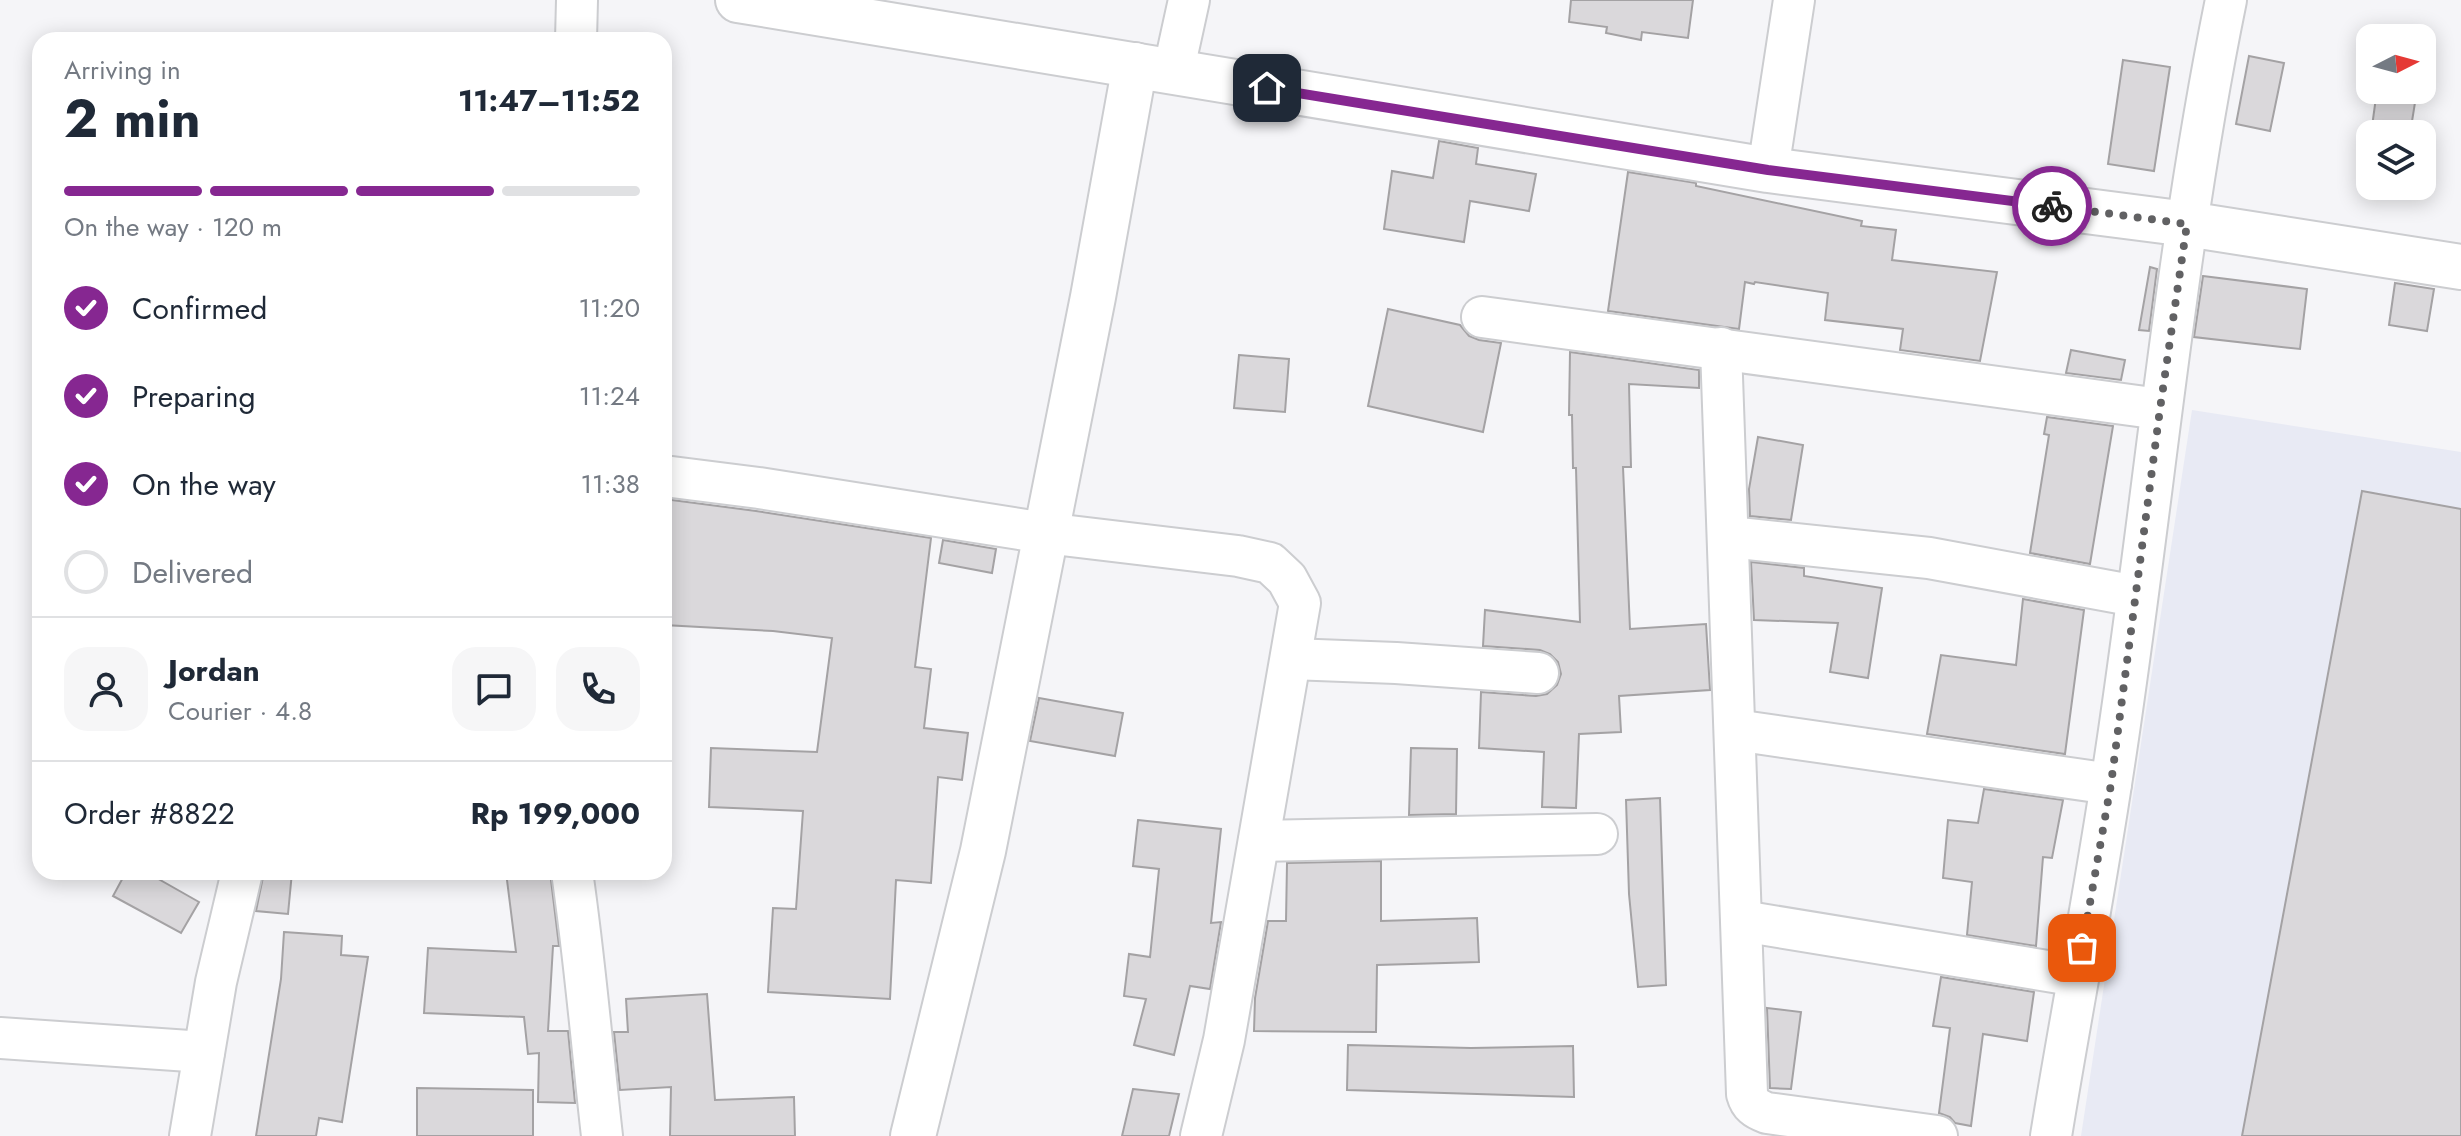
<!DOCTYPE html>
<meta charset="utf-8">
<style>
:root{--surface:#fff;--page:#f6f6f7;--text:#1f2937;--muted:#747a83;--line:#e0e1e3;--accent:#862791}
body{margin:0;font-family:Jost,sans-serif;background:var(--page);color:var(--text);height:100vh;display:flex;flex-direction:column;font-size:30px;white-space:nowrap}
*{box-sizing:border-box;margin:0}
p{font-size:26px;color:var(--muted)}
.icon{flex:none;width:44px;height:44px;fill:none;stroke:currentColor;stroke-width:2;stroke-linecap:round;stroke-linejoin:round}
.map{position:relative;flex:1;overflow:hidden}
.details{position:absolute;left:32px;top:32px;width:640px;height:848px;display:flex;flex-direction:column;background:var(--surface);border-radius:24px;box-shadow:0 4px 20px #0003}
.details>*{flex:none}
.needle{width:52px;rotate:84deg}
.fabs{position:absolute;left:2356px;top:24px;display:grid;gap:16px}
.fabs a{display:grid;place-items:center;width:80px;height:80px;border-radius:16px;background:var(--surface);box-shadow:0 4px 20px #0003;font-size:40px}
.pin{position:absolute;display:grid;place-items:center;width:68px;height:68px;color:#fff;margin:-34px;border-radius:16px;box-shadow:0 4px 12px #0006}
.courier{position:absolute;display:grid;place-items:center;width:80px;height:80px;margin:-40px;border:6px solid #862791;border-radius:50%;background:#fff;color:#222;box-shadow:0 2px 10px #0007}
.head em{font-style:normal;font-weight:700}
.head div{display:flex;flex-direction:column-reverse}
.head{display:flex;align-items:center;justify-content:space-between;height:136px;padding:0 32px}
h1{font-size:52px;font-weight:700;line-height:60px}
.bar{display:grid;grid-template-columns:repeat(4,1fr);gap:12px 8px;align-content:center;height:96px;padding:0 32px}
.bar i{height:10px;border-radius:6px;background:var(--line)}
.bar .current{background:var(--accent)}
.bar p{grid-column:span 4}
.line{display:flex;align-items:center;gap:20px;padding:0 32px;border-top:2px solid var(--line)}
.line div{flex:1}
.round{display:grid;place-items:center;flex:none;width:84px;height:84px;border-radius:24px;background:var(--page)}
ol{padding:0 32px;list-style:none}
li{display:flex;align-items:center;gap:24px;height:88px}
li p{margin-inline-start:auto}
li .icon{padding:8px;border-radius:50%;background:var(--accent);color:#fff;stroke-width:4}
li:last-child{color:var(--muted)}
li i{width:44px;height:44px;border:4px solid var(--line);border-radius:50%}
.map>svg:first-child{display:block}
.built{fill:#e8eaf4}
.building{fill:#dad8db;stroke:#a4a2a4;stroke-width:2}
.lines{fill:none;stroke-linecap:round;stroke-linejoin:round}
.minor-casing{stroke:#cccdd0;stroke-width:44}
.tertiary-casing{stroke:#cccdd0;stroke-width:48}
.minor{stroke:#fff;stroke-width:40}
.tertiary{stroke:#fff;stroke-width:44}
.done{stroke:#616163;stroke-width:8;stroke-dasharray:0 14.4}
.route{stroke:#862791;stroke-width:10}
</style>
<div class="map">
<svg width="2461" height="1136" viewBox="0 0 2461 1136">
<rect width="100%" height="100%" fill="#f5f5f8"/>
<polygon class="built" points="2192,410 2461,452 2461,1136 2081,1136"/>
<g class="building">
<polygon points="1571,0 1693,0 1688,38 1642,32 1641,40 1606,33 1607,27 1569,22"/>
<polygon points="2249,56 2284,63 2270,131 2236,124"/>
<polygon points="2123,60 2170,67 2154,171 2108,164"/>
<polygon points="2377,90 2417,90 2410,134 2371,134"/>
<polygon points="1439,141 1478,148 1476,164 1536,174 1529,211 1470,201 1464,242 1384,229 1392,171 1433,178"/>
<polygon points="1628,172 1696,183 1696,186 1862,221 1861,226 1896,230 1892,260 1997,272 1980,361 1900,350 1903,329 1825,320 1828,293 1755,282 1754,284 1745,282 1739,329 1608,311"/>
<polygon points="2150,267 2157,269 2149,331 2139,330"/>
<polygon points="2203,276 2307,289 2300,349 2194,337"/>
<polygon points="2395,283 2434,289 2427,331 2389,325"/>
<polygon points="1388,309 1460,325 1469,336 1479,340 1501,343 1483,432 1368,406"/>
<polygon points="2071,350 2125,360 2121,380 2066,373"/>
<polygon points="1570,352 1699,370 1699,388 1629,384 1631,467 1623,467 1630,629 1706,624 1710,690 1619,696 1621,732 1579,734 1576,808 1542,807 1544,752 1479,748 1481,692 1536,696 1547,694 1557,685 1561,674 1558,662 1550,654 1540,650 1483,646 1485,610 1580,622 1576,468 1573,468 1572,415 1569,415"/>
<polygon points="1239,355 1289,359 1285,412 1234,408"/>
<polygon points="2047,417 2113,426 2090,564 2030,553 2049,435 2044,434"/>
<polygon points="1758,437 1803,445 1791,520 1750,516 1749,489"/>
<polygon points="2362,491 2461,509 2461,1136 2242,1136"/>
<polygon points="664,499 756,511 931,538 915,667 931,669 924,728 968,733 962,780 938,777 931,883 896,880 890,999 768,992 773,908 796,909 803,811 709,807 711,748 817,752 832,638 773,631 664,625"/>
<polygon points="943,540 996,549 992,573 939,563"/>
<polygon points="1751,562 1804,568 1804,576 1882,588 1868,678 1830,672 1838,623 1754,620"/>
<polygon points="2023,599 2084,610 2065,754 1927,734 1941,655 2016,665"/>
<polygon points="1039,698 1123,713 1115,756 1030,741"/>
<polygon points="1411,748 1457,749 1456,814 1409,815"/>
<polygon points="1984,789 2063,800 2052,858 2043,857 2036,946 1967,935 1972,882 1943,878 1948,820 1978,823"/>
<polygon points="1660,798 1666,985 1638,987 1629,894 1626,800"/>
<polygon points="1138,820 1221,829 1211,923 1221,922 1210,989 1190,986 1174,1055 1134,1045 1146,999 1124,996 1129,954 1150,957 1159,869 1133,866"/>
<polygon points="1381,861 1381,921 1477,918 1479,962 1377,965 1376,1032 1254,1031 1255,998 1268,921 1286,921 1287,863"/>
<polygon points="126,872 146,872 199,902 181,933 113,896"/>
<polygon points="264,872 292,872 288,914 256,911"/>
<polygon points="506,872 550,872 559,946 553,946 548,1031 568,1031 575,1103 538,1102 539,1053 528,1054 524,1017 424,1013 428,948 516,952"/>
<polygon points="284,932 342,936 341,955 368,957 342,1122 319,1118 316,1136 256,1136 281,979"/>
<polygon points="1941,977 2034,992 2027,1041 1983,1034 1971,1126 1955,1123 1950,1117 1939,1113 1950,1028 1933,1026"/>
<polygon points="707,994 715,1100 794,1097 795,1136 670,1136 671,1087 620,1090 614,1032 628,1032 626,999"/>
<polygon points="1767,1008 1801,1012 1791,1089 1770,1088"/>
<polygon points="1348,1045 1471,1048 1573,1046 1574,1097 1347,1090"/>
<polygon points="417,1088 533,1090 533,1136 417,1136"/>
<polygon points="1133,1089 1179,1094 1169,1136 1122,1136"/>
</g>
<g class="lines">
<g class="minor-casing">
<g id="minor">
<polyline points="576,40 577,0"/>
<polyline points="1173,73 1189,0"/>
<polyline points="1768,170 1794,0"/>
<polyline points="1482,317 2160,409"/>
<path d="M1721,348L1747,1094C1750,1105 1756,1109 1767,1113L1937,1136"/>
<polyline points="664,476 759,488 1045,533 1238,556 1270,563 1287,579 1300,603 1224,1040 1201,1136"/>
<polyline points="1729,537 1929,558 2136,596"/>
<polyline points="1291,659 1396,663 1538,673"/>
<polyline points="1735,730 2111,784"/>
<polyline points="1259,841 1597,834"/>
<path d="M572,872C585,960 592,1048 602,1136"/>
<polyline points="1742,921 2078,976"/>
<polyline points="0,1038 204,1052"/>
<polyline points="190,1136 216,982 242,872"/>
<path d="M2051,1136C2070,1019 2093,902 2111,784C2152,523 2173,259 2226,0"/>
</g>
</g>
<g class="tertiary-casing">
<g id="tertiary">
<polyline points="738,0 1768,170 2187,224 2461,267"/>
<polyline points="913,1136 983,851 1093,297 1135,65"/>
</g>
</g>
<use href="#minor" class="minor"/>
<use href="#tertiary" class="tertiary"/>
</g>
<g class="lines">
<polyline class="done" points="2052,206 2187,224 2160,409 2111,784 2082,948"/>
<polyline class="route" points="1267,88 1768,170 2052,206"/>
</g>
</svg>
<div class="fabs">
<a><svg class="needle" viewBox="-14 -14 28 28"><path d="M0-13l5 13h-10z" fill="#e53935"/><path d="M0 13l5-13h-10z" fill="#747a83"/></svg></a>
<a><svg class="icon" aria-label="layers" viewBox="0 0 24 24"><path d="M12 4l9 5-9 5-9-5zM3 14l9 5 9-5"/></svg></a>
</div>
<div class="pin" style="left:2082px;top:948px;background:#ea580c"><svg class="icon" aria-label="bag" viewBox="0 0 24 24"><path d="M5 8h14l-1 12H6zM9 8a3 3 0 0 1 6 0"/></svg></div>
<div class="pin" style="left:1267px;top:88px;background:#1f2937"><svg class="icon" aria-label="home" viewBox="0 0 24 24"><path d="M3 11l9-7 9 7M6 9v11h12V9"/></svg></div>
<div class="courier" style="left:2052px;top:206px"><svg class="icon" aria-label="bike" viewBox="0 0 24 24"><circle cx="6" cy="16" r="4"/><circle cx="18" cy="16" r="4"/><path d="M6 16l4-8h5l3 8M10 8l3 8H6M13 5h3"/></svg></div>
<section class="details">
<div class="head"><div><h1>2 min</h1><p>Arriving in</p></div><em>11:47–11:52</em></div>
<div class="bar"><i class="current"></i><i class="current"></i><i class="current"></i><i></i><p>On the way · 120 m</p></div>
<ol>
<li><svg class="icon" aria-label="check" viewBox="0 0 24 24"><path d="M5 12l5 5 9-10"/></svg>Confirmed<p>11:20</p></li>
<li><svg class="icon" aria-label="check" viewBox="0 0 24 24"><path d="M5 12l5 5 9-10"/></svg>Preparing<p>11:24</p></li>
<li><svg class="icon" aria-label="check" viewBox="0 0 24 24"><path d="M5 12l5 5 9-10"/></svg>On the way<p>11:38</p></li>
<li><i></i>Delivered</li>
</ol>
<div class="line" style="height:144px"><a class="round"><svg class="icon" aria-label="person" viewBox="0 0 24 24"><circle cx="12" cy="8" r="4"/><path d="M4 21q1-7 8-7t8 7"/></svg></a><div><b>Jordan</b><p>Courier · 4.8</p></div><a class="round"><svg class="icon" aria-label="chat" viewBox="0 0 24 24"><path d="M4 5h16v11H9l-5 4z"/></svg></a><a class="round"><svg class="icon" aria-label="phone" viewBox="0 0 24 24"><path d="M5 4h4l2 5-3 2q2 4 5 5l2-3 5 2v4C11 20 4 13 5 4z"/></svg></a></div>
<div class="line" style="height:104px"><div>Order #8822</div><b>Rp 199,000</b></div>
</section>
</div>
